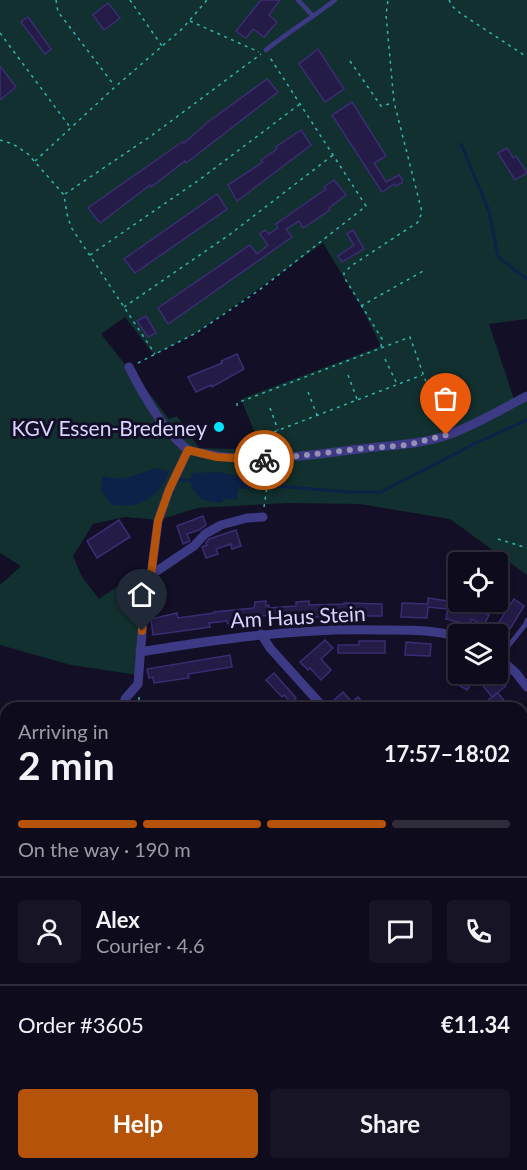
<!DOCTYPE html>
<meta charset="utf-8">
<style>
:root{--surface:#0e0b1c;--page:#171425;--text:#f1f3f6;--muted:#9b9ba3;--line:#2e2b3b;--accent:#b45309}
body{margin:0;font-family:Lato,sans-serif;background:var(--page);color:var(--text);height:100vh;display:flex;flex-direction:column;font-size:22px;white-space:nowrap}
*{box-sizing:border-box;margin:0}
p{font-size:20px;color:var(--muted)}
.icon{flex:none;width:33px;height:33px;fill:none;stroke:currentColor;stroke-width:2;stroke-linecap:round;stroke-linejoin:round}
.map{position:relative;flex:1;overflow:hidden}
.drawer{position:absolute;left:0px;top:702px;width:528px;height:468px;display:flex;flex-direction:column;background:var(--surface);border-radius:18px 18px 0 0;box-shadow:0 3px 9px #0003,0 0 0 2px var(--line)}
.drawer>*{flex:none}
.fabs{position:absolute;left:448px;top:552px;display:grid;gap:12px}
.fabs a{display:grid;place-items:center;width:60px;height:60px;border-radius:6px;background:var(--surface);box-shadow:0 3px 9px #0003,0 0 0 2px var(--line);font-size:30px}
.pin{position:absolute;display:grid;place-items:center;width:51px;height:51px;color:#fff;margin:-62px -26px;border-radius:50% 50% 50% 0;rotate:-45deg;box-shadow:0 0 6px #0007}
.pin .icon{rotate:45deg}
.courier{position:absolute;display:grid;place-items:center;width:60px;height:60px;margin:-30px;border:4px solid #b45309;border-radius:50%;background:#fff;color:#222;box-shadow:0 2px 8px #0007}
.head em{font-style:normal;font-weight:700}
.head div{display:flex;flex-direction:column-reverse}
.head{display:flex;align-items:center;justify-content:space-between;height:102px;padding:0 18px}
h1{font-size:39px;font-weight:700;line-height:45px}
.bar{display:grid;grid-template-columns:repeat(4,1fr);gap:9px 6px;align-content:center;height:72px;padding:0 18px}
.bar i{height:8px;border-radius:4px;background:var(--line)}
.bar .active{background:var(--accent)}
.bar p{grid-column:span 4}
.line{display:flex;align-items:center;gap:15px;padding:0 18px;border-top:2px solid var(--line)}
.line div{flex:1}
.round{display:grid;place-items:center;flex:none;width:63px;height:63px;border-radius:6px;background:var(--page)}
.button{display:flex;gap:12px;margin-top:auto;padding:12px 18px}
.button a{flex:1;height:69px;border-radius:6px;background:var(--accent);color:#fff;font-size:24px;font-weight:700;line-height:69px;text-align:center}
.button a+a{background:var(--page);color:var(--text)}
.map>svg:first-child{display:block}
.green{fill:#12302f;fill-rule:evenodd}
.water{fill:#0c2248}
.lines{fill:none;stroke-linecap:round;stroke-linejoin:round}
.stream{stroke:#0c2248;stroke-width:3}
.building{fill:#241b47;stroke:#3b2d73;stroke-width:1.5}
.path{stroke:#2fb8b0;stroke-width:1.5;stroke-dasharray:3 4.5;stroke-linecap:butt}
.lane{stroke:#3d3a85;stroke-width:4.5}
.street{stroke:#3d3a85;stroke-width:9}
.secondary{stroke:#6f6bff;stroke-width:14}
.done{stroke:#948fb3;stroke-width:6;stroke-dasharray:0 10.8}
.route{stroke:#b45309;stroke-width:8}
.poi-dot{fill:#00e5ff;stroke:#130f26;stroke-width:2}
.labels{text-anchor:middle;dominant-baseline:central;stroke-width:6;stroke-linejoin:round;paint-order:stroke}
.poi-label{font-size:21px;fill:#d9d4ff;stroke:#130f26;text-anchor:end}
.street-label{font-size:21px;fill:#d9d4ff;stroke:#130f26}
</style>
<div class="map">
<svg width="527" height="1170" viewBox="0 0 527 1170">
<rect width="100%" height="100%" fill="#130f26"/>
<path class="green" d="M0,0H527V319L489,324L515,402L527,396V575L450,519L360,504L287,503L197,508L159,520L125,517L93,524L73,556L82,577L99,599L131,577L145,595L138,675L71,665L0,645V585L21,566L0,553ZM323,243L361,306L381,346L241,399L262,450L199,448L177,416L169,419L135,375L132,364L127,367L101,334L125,317L154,355L196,333Z"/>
<g class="water">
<path d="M155,468L169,471C165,486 152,500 136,504C130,507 119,505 112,505C104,495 98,489 103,476C122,482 138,475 155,468Z"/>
<polygon points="218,472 259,480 259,484 249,489 238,489 237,500 225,499 220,503 202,500 192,488 190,478 193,473"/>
</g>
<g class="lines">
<g class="stream">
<polyline points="461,144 489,211 498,257 527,279"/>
<polyline points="178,479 191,481"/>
<polyline points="277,486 347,492 381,492 476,443 527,420"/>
</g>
</g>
<g class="building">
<polygon points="261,0 280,0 269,15 277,22 264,37 253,29 246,38 236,31"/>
<polygon points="108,3 120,18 104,30 93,15"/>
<polygon points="28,17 51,49 45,54 21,22"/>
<polygon points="318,49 344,89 325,102 299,64"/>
<polygon points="0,66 16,87 0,100"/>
<polygon points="267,79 278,92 186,163 185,161 151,187 150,185 100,223 88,208 182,142 184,143 208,122"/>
<polygon points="352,102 386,156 374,163 386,182 399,175 402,179 402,183 395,186 394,184 382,192 332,115"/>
<polygon points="301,130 311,145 237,201 228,185 263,162 261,160 277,149 276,147"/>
<polygon points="507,148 513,158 516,156 527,173 515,180 498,153"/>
<polygon points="334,180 346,195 329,208 330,210 303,228 299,221 286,229 292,237 168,324 158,308 250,245 257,254 268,245 260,234 265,230 269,234 278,228 276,224 326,189 324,187"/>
<polygon points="217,194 227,209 135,273 124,259"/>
<polygon points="353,230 364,249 342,262 338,256 354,245 347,234"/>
<polygon points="146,316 156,333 148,337 137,321"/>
<polygon points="237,354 244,369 212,387 211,385 196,392 188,377 222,363 221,361"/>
<polygon points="203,516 206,525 199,530 187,534 190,541 183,544 177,526"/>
<polygon points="119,520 130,537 97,558 87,541"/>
<polygon points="236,530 241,546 232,549 231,544 216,549 218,554 206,558 202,547 207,545 206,543 209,539"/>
<polygon points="428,598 447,601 446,609 428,607 427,618 401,617 402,603 428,604"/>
<polygon points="514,599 524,606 510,629 499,622"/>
<polygon points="266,601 266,606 269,605 269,608 296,606 296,602 309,601 309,605 344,604 344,603 382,604 382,616 356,616 356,612 340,612 340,617 313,617 313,613 296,614 297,618 271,619 271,615 253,617 254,622 228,624 227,621 209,623 210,627 153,635 151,619 177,613 178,618 214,613 214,612 254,608 255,602"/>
<polygon points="448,607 480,614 481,612 489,615 484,625 471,619 470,625 446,619"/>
<polygon points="325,640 333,648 321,659 331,670 321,680 310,668 308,670 300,662"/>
<polygon points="359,641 385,641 385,653 338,653 338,645 359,645"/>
<polygon points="406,642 431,644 430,656 405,655"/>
<polygon points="230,655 232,667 188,674 189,678 154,683 153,677 149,678 147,669"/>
<polygon points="274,673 296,698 291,703 284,695 282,697 266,680"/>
<polygon points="468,674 478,674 477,675 495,674 506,686 492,697 476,677 467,690 460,686"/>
<polygon points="343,692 352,702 358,697 368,708 345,708 347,706 343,705 340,708 334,700"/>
<polygon points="498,693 510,708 488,708 484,703"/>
</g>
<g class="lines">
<g class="path">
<polyline points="56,0 58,12 62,17 114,85"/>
<polyline points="130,0 162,46"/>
<polyline points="449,0 452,6 460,13 527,57"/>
<polyline points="190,21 259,52"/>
<polyline points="0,33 70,127"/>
<polyline points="350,61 381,106 393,103"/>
<polyline points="0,140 13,144 28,154 64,195 67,214 71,227 155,354"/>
<polyline points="35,161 115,87 183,28 207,0"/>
<polyline points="65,194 151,136 261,54"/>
<polyline points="90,255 199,180 300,104"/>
<polyline points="361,306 425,270"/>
<polyline points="124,307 229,235 333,155"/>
<polyline points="381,347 382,339 344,277 344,273 351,266 418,222 422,212 394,102 386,15 388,0"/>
<polyline points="385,359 397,384"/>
<polyline points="138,363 196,333 258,291 366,206 269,56"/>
<polyline points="348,375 357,399"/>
<polyline points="308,392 317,415"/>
<polyline points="237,406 237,403 410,337 442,427"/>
<polyline points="270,408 278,430"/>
<polyline points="253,440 422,375"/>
<polyline points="264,507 267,487 266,467"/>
<polyline points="498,539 527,548"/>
<polyline points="139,697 139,708"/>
<polyline points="111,708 117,704"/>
<polyline points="496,708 502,704"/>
<polyline points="0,777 6,773"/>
<polyline points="0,1025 6,1028"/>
</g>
<g class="lane">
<polyline points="298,0 313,16"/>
<path d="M266,50C288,32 312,18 335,0"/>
<polyline points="499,658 525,625 527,620"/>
</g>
<g class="street">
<path d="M129,367C143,395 164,431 188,450"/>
<polyline points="151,575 194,546 205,534 221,525 247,518 263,517"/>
<polyline points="261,634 270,648 324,708"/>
<path d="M140,652C219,639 297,628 377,630C405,630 432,629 459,637"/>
<polyline points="498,657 516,673 527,687"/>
<path d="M125,699L138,684L145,595L151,575L158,521L169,490L188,450C248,466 299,456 360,449C389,445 417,445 445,436C474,426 500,410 527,396"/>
<polyline points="522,861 527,859"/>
<polyline points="522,1031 527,1026"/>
<polyline points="522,1127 527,1129"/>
<polyline points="87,1170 95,1164"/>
</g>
<g class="secondary">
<polyline points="0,990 6,994"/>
<polyline points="274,1164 285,1170"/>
<polyline points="327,1164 339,1170"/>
</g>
</g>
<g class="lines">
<polyline class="done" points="264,460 368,448 408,445 446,435"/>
<polyline class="route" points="142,631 145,595 151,575 158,521 169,490 188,450 217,457 264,460"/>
</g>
<circle class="poi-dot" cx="219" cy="427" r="6"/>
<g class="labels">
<g class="poi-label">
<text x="207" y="427">KGV Essen-Bredeney</text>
</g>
<g class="street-label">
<text transform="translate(298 616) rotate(-3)">Am Haus Stein</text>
</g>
</g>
</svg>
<div class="fabs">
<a><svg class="icon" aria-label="locate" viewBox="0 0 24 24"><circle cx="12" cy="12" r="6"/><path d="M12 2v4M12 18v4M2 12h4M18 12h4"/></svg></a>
<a><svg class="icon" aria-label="layers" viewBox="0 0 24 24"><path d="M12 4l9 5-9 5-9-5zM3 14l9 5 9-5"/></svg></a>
</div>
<div class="pin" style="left:446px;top:435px;background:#ea580c"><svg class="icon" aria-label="bag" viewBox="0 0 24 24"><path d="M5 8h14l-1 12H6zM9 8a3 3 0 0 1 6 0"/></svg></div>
<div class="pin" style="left:142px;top:631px;background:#1f2937"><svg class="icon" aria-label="home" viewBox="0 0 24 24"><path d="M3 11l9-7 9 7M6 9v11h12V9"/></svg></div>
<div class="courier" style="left:264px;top:460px"><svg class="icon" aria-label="bike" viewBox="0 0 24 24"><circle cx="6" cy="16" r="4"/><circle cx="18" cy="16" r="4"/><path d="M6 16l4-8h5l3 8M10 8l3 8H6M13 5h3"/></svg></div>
<section class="drawer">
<div class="head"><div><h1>2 min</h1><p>Arriving in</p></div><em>17:57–18:02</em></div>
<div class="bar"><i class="active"></i><i class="active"></i><i class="active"></i><i></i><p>On the way · 190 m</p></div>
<div class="line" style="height:108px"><a class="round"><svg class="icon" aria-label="person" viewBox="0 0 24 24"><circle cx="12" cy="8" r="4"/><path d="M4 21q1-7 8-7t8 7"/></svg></a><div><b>Alex</b><p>Courier · 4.6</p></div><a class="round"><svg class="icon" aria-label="chat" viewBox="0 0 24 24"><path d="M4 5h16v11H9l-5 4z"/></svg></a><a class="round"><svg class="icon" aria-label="phone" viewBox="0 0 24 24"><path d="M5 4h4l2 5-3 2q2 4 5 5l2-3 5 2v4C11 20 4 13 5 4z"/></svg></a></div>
<div class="line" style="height:78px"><div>Order #3605</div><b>€11.34</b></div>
<div class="button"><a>Help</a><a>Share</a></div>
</section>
</div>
